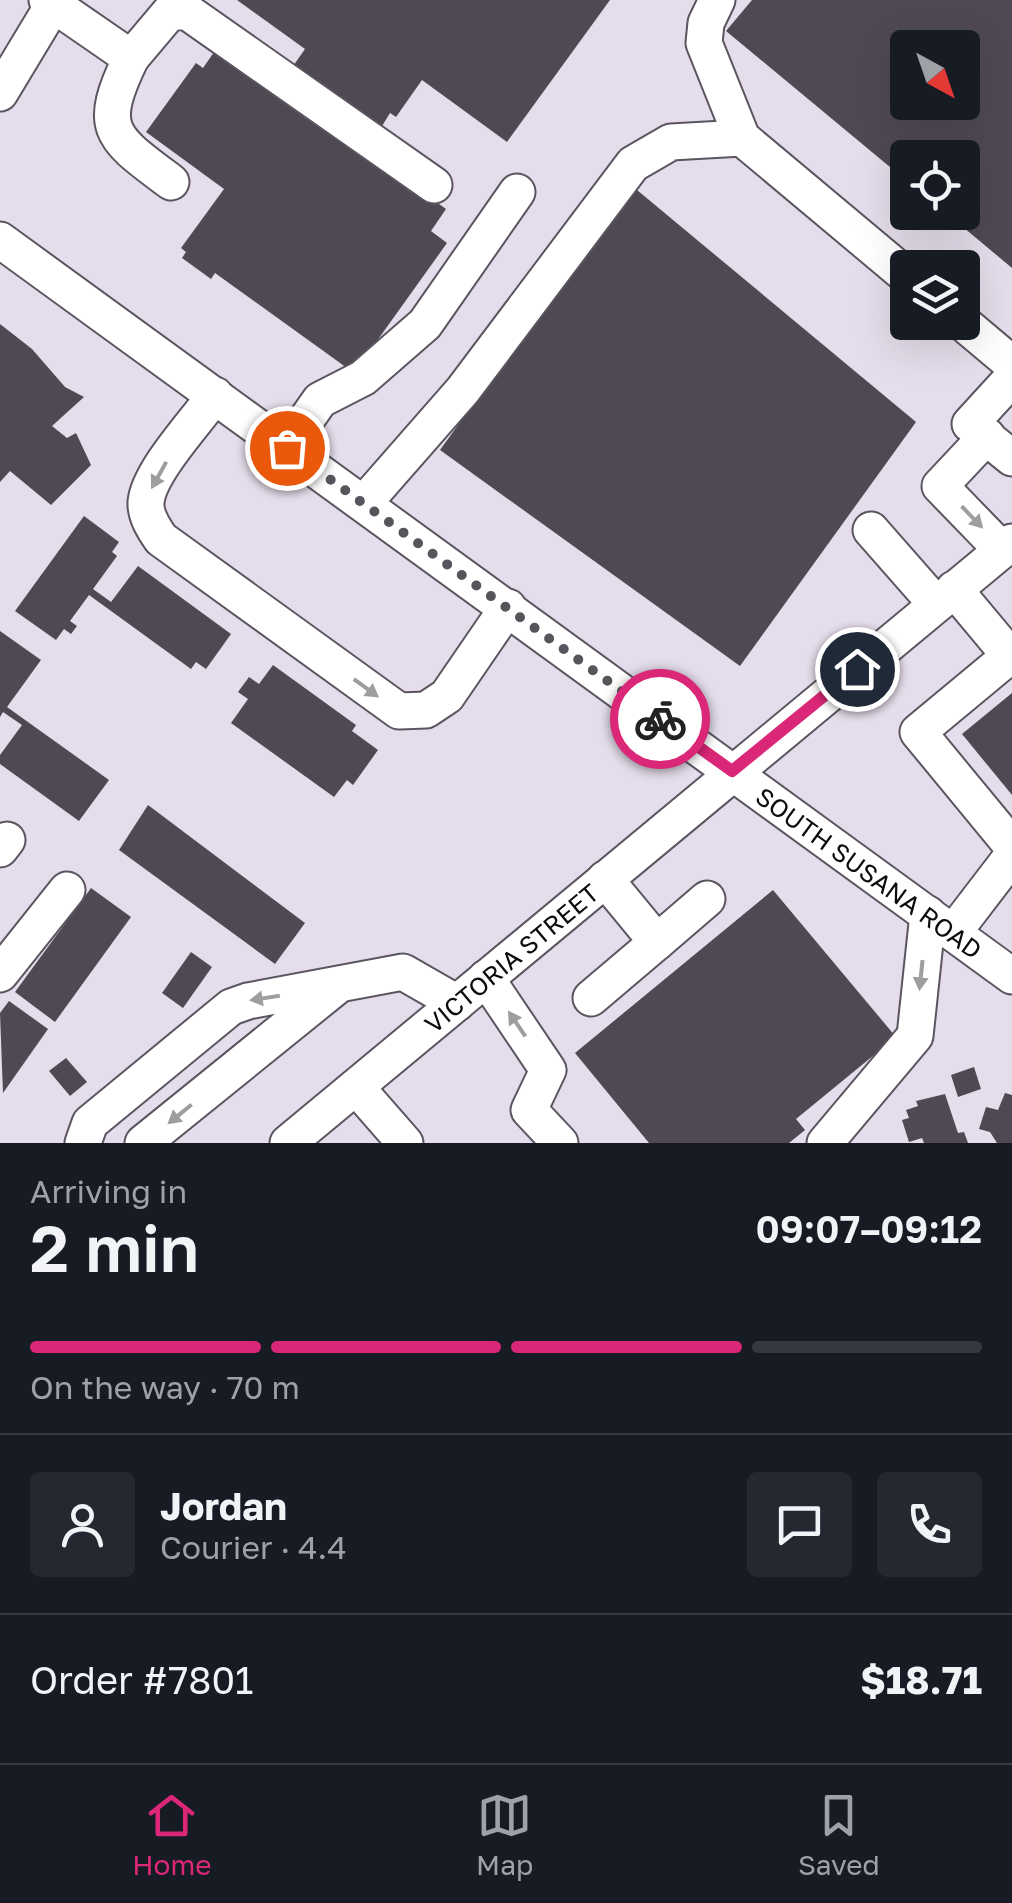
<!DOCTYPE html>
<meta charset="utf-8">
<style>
:root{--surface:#171b24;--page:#242831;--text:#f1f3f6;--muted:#9ea1a6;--line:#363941;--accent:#db2777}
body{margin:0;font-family:"Golos Text",sans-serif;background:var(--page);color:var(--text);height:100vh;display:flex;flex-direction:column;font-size:38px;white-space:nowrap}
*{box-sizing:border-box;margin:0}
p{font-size:32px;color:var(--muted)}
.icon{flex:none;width:55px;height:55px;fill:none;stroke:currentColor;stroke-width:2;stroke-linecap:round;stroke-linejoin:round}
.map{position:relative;height:1143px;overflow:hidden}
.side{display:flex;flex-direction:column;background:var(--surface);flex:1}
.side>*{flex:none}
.needle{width:65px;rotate:140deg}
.tools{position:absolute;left:890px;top:30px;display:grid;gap:20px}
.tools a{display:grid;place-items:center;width:90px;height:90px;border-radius:10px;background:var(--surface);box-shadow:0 10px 40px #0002;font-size:50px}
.pin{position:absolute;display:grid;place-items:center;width:85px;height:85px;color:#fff;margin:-42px;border:5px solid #fff;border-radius:50%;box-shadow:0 2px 10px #0007}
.courier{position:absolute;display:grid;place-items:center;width:100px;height:100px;margin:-50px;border:8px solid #db2777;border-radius:50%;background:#fff;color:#222;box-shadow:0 2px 12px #0007}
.overview em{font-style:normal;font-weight:600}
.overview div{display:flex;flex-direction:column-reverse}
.overview{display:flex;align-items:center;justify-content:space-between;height:170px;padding:0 30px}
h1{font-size:65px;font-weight:600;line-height:75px}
.bar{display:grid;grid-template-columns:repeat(4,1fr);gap:15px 10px;align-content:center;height:120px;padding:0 30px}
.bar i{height:12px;border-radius:8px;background:var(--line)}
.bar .current{background:var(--accent)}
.bar p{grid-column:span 4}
.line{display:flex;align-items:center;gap:25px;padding:0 30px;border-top:2px solid var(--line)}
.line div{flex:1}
.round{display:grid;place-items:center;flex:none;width:105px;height:105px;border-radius:10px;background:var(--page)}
.menu{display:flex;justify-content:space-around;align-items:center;height:140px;border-top:2px solid var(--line);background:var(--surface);font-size:28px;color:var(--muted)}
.menu a{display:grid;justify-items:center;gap:5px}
.menu .current{color:var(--accent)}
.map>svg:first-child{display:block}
.building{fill:#4f4954;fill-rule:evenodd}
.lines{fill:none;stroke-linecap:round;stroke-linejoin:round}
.minor-casing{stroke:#5b5560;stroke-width:39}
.minor{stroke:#fff;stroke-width:35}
.oneway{fill:#9e9d9f}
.done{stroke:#58545b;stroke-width:10;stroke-dasharray:0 18}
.route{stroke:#db2777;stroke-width:12}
.labels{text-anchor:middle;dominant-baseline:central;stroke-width:10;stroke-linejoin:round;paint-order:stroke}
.street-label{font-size:25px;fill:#0c0a0e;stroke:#f2ebf8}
</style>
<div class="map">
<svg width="1012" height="1143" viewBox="0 0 1012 1143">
<rect width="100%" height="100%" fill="#e5ddeb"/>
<g class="building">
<polygon points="237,0 610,0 507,142 422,80 396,117 390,113 379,131 291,69 305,49"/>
<path d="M752,0H1012V268L945,212H962V158H908V182L726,31ZM908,48H962V102H908Z"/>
<polygon points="219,45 446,209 431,231 447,243 354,373 215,273 211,279 182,258 186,252 181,248 224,189 146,132 196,63 203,68"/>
<polygon points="631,185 916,422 740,666 440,450"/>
<polygon points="0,324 32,349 65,387 84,397 52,426 67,438 76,433 91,465 51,505 10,471 0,482"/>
<polygon points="84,516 119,542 112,552 117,556 93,589 111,602 138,566 231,634 206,669 196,662 191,669 89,595 70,621 77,626 71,634 64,629 56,640 15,611"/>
<polygon points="0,631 41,660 7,707 109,780 79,821 0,764 0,755 22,725 3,712 0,717"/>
<polygon points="273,665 356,725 352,731 378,750 353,785 347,780 334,797 231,723 248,699 238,692 249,677 259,684"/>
<polygon points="1012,693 1012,795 962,734"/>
<polygon points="148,805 305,923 275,964 119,850"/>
<polygon points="91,888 131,917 55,1022 15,992"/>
<polygon points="773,890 896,1037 796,1119 805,1130 789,1143 649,1143 575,1053"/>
<polygon points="191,952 212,967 183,1008 162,993"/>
<polygon points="9,1001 48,1029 3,1093 0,1013"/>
<polygon points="66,1058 87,1082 70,1096 49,1071"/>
<polygon points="974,1067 981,1089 958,1097 951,1075"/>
<polygon points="1005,1093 1012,1095 1012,1143 997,1143 990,1132 979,1129 986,1107 998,1110"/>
<polygon points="945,1094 958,1133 964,1132 968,1143 924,1143 922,1138 909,1142 902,1120 909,1118 906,1110 918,1106 916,1101"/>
</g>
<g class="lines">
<g class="minor-casing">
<g id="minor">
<path d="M47,0L131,58C96,130 111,137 171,182"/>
<polyline points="717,0 706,23 704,43 742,138 908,277"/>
<polyline points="131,58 169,13 186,11 434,185"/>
<polyline points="0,93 56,0"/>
<path id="s1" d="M0,240L1012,976"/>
<polyline points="962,322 1012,364"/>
<polyline points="1012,378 970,424 1012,458"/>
<path d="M215,395C197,421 149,471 146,502C145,515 154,529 161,539L399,711L426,710L447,696L508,607"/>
<polyline points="987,436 940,486 1002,550"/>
<polyline points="287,447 320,400 363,378 425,324 517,192"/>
<polyline points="364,503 463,390 633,164 671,142 742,138"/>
<polyline points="871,530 936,604"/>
<polyline points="954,589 1010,656"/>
<polyline points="1012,654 918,732 1012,846"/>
<polyline points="0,849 7,840"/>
<polyline points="953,933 1012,856"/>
<polyline points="657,942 707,899"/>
<polyline points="0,974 67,890"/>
<polyline points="486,978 548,1070 529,1110 560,1143"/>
<polyline points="591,998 657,942 605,879"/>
<polyline points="356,1087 405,1143"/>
<polyline points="83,1143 90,1123 231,1007 248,1001 403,972 457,1003"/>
<polyline points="143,1143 336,987"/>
<path id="s2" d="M288,1143L1012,542"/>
<polyline points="825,1143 915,1036 928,914"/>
</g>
</g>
<use href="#minor" class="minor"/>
</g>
<defs><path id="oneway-solid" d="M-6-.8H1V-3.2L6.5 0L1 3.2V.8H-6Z" transform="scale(2.5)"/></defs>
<g class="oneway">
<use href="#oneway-solid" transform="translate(159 475) rotate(119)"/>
<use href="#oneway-solid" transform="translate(972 517) rotate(46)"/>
<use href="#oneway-solid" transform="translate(366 688) rotate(36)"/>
<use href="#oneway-solid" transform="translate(921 975) rotate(96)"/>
<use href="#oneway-solid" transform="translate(265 998) rotate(171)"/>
<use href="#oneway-solid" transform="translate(517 1024) rotate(-124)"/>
<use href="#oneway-solid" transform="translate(180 1114) rotate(141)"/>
</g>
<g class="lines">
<polyline class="done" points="287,448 660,719"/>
<polyline class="route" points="660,719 732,771 857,669"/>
</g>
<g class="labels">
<g class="street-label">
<text stroke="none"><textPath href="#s1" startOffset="1075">SOUTH SUSANA ROAD</textPath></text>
<text stroke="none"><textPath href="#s2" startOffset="290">VICTORIA STREET</textPath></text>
</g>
</g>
</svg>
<div class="tools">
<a><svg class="needle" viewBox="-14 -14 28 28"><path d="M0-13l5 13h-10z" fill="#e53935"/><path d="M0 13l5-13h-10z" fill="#9ea1a6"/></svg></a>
<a><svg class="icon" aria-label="locate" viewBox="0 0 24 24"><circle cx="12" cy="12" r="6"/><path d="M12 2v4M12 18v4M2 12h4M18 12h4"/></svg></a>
<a><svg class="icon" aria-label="layers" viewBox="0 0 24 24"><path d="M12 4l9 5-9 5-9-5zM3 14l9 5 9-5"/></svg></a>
</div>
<div class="pin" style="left:287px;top:448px;background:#ea580c"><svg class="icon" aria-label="bag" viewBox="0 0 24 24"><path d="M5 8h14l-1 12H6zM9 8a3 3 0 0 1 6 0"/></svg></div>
<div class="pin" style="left:857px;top:669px;background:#1f2937"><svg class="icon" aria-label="home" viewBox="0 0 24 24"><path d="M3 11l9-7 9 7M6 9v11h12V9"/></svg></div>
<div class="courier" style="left:660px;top:719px"><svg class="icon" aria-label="bike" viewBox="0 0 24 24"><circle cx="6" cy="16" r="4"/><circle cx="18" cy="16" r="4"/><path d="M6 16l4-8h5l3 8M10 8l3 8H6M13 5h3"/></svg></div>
</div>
<section class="side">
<div class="overview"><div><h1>2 min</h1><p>Arriving in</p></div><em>09:07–09:12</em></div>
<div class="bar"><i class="current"></i><i class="current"></i><i class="current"></i><i></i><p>On the way · 70 m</p></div>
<div class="line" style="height:180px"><a class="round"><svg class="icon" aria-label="person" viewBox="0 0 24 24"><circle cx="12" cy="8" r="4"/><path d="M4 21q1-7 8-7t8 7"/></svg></a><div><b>Jordan</b><p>Courier · 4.4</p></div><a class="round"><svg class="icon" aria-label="chat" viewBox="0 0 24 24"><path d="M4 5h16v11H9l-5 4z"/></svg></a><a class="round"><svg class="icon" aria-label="phone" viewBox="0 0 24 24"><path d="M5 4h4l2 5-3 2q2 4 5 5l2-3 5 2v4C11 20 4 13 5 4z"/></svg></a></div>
<div class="line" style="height:130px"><div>Order #7801</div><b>$18.71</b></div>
</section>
<nav class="menu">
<a class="current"><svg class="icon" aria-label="home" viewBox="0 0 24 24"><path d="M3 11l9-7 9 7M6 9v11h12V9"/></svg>Home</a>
<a><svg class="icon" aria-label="map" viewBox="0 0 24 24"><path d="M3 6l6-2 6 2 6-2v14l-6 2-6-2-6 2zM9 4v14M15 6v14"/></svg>Map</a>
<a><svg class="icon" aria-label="saved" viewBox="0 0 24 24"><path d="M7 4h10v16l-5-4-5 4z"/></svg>Saved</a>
</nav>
